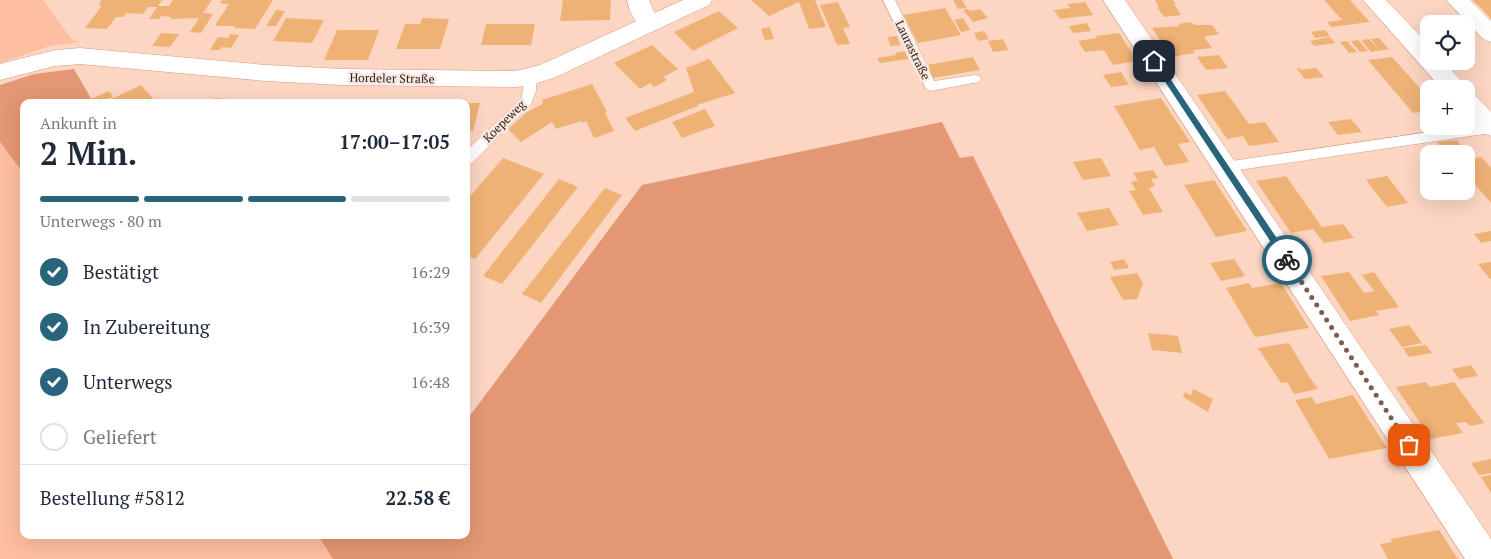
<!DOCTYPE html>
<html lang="de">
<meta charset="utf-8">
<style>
:root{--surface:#fff;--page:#f2f2f3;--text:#1f2937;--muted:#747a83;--line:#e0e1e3;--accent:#28657c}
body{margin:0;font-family:"PT Serif",serif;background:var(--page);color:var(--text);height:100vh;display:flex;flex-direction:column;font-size:19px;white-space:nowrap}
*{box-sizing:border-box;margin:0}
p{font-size:16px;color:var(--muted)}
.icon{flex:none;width:28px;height:28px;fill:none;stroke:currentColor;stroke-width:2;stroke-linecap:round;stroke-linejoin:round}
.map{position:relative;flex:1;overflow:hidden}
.details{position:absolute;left:20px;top:99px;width:450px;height:440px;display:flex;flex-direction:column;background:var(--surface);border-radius:10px;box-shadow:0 5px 20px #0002}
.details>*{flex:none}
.tools{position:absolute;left:1420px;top:15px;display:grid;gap:10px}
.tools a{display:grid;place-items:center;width:55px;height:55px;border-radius:10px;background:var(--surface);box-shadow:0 5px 20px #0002;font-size:25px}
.pin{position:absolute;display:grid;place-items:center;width:42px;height:42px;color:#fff;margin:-21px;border-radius:10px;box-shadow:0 2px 8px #0006}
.courier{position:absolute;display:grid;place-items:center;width:50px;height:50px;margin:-25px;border:4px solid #28657c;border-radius:50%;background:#fff;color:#222;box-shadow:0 1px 6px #0007}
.headline em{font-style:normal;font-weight:700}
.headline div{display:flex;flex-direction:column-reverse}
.headline{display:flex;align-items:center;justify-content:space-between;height:85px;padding:0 20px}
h1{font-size:32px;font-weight:700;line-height:38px}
.bar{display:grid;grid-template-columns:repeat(4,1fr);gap:8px 5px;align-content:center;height:60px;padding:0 20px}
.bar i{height:6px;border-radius:4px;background:var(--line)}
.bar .active{background:var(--accent)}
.bar p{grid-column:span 4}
.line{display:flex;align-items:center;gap:12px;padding:0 20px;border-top:1px solid var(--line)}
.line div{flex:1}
ol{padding:0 20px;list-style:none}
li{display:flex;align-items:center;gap:15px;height:55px}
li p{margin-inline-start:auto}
li .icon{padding:5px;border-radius:50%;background:var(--accent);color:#fff;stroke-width:4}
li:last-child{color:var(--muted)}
li i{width:28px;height:28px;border:2px solid var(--line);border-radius:50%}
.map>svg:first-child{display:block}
.green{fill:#fdbea1}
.forest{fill:#e49774}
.building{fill:#efb275}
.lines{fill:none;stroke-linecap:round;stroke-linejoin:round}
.service-casing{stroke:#d99b7f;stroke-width:1}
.minor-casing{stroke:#d99b7f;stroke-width:1}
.tertiary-casing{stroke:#d99b7f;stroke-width:1}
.service{fill:#fff;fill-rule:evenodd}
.minor{fill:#fff;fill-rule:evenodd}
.tertiary{fill:#fff;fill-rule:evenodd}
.route{fill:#28657c}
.done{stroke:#7b5d50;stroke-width:5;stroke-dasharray:0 9}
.labels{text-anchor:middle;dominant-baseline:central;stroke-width:5;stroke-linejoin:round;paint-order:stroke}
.street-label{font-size:12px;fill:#351d12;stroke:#f6e8e2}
</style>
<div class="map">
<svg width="1491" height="559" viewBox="0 0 1491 559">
<rect width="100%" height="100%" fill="#fcd5c3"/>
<g class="green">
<polygon points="0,0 43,0 72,40 79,42 50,46 0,63"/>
<polygon points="0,142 24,174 24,535 318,535 333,559 0,559"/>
</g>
<g class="forest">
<polygon points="74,69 93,102 24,102 24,174 0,142 0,85 34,74"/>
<polygon points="942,122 960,158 973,156 1173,559 333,559 318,535 466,535 466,421 642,185"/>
</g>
<g class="building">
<polygon points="102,0 162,0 158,6 169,6 173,0 212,0 203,13 213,14 201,33 190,32 199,18 170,19 172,17 161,16 159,19 149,19 157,7 148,7 143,14 126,13 123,17 116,17 107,29 85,28 101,7 99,4"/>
<polygon points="222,0 273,0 255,29 234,28 235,26 217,26 216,24 229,4 220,3"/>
<polygon points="563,0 611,0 610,20 560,21"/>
<polygon points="751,0 815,0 826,27 809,29 799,2 769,16"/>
<polygon points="953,0 962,0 967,8 958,9"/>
<polygon points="1155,0 1173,0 1176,4 1174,4 1181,15 1164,17 1157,7 1159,7"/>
<polygon points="1324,0 1350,0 1370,22 1331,27 1327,22 1342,20"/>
<polygon points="1472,0 1491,0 1491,19 1481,8"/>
<polygon points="838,2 850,27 843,28 850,44 837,45 820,5"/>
<polygon points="1085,2 1093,15 1060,19 1054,10 1070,8 1067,4"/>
<polygon points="945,8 961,35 918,43 903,15"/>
<polygon points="968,9 970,11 980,9 988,18 973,22 963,10"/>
<polygon points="276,10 285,11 276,26 266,26"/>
<polygon points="719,11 738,28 693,51 674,32"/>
<polygon points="286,18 324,20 312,43 273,41"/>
<polygon points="422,18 449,19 440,49 396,49 405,24 420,24"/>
<polygon points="963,18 970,30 961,32 954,20"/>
<polygon points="1190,22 1196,25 1212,25 1219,34 1204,37 1212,48 1193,50 1195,53 1171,57 1152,28 1180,26 1178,24"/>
<polygon points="1087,23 1091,31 1073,33 1069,26"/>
<polygon points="486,24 535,24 531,45 481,45"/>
<polygon points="770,27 774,39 765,40 761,29"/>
<polygon points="337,30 379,30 368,60 324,60"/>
<polygon points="1325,30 1330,36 1315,38 1311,32"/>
<polygon points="984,31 989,39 978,41 974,33"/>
<polygon points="161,33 179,34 170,47 152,46"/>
<polygon points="1119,33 1137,61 1113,65 1104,50 1085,52 1078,41 1097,38 1096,36"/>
<polygon points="230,34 239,35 231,48 222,47 220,50 210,50 218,37 228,38"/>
<polygon points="897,36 900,45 890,46 888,37"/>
<polygon points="1330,37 1335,43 1314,46 1310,41"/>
<polygon points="1379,38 1389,49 1371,52 1361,40 1369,39 1379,50 1371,39"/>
<polygon points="1003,39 1008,50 993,52 988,41"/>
<polygon points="1358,40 1368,51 1360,52 1351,41"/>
<polygon points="1347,41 1357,52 1349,53 1340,42"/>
<polygon points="652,45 678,69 663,77 667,80 654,87 650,83 640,89 614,63"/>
<polygon points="905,51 908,59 880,63 877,58 896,55 895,53"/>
<polygon points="1219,55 1228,68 1206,70 1197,57"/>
<polygon points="973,57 980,70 933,78 927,65"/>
<polygon points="1392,57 1429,98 1429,111 1413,113 1368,60"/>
<polygon points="709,59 735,93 697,105 698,106 635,131 625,118 694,92 686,68"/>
<polygon points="1300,68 1301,70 1316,68 1324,77 1305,79 1297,69"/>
<polygon points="1121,72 1129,85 1111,87 1103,75"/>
<polygon points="592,84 607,112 605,113 614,131 594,138 586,121 582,123 581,121 556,129 552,122 521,142 508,129 527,112 543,104 542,100"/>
<polygon points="141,85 156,102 105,102"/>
<polygon points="109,91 113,97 99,102 93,102 91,99"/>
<polygon points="1225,91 1249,124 1265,122 1279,142 1249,146 1243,136 1227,139 1197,95"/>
<polygon points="215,98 227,99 224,102 202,102 204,99 214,100"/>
<polygon points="1161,98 1190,142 1178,144 1189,162 1165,166 1154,147 1140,150 1114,106"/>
<polygon points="466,103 480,103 473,131 466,131"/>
<polygon points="705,109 715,126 682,138 672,122"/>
<polygon points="1351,119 1362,132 1338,135 1328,122"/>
<polygon points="1457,140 1466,151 1470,156 1466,156 1466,154 1447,154 1437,142"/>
<polygon points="1481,157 1491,168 1491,203 1466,174 1466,159"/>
<polygon points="503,158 544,174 475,259 466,255 466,201"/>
<polygon points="1101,158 1111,176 1083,180 1073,162"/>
<polygon points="1153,170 1158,178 1151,179 1155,186 1149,188 1163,212 1143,215 1129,191 1136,190 1131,182 1138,180 1133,173"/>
<polygon points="1286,176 1322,227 1343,224 1354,238 1324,243 1313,229 1291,233 1256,181"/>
<polygon points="1387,176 1408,203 1387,207 1366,180"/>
<polygon points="559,179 578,187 502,284 483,276"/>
<polygon points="1214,180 1247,231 1216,237 1184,185"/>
<polygon points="605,188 622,195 541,303 522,294"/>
<polygon points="1109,208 1119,225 1087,231 1077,213"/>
<polygon points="1491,231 1491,241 1481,243 1474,234"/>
<polygon points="1124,259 1129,268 1114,270 1110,262"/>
<polygon points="1234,259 1245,276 1221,281 1210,263"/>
<polygon points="1491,262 1491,279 1490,279 1478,264"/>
<polygon points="1349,272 1364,293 1374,291 1362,275 1374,272 1399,307 1376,311 1379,315 1350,321 1321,276"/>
<polygon points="1137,273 1143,283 1137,299 1123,300 1110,277"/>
<polygon points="1249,283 1252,288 1281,283 1309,328 1255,337 1226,288"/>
<polygon points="1409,325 1422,343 1402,347 1389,329"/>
<polygon points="1148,333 1178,336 1182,353 1152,350"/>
<polygon points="1289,343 1310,378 1318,389 1294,394 1287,382 1281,383 1258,348"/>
<polygon points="1426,345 1432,353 1409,357 1403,348"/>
<polygon points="1471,365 1478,376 1459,379 1452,369"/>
<polygon points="1426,382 1430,387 1454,382 1484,423 1470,426 1466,422 1456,423 1463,433 1431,439 1396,387"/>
<polygon points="1193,389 1213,399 1208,412 1183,397 1185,392 1191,395"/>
<polygon points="1353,395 1387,448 1329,459 1295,400 1312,397 1316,404"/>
<polygon points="1491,459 1491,473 1479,475 1471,463"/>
<polygon points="1491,475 1491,493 1481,477"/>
<polygon points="1439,530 1458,559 1388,559 1380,544 1392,542 1391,539"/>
</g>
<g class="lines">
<g class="service-casing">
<g id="service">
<polygon points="883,0 895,0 934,81 975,75 979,76 981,79 979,82 930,91 926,89"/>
<path d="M531,73L535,74L537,77L536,91L531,104L471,164L466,165V151L521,99C524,91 522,81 527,74Z"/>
<polygon points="1491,123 1491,133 1225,172 1220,171 1218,167 1220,163 1225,162"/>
</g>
</g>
<g class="minor-casing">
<g id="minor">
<polygon points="627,0 649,0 659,24 656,29 648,31 640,29 630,11"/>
<polygon points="1103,0 1125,0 1491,539 1491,559 1465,559"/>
<polygon points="1363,0 1386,0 1429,45 1429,61 1444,61 1468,89 1466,91 1466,89 1442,89"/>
<polygon points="1446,0 1470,0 1491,21 1491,42 1483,39"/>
<polygon points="1466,92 1474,94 1491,112 1491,136 1482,133 1466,115"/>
</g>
</g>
<g class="tertiary-casing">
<polygon id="tertiary" points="683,0 712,0 709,5 556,77 531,85 516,87 342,85 266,81 80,64 55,66 0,80 0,64 55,50 80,48 266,65 342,69 516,71 540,65"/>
</g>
<use href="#service" class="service"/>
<use href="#minor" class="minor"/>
<use href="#tertiary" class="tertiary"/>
</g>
<polygon class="route" points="1154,58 1157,59 1290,258 1290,262 1284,262 1152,62 1151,61"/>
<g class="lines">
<polyline class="done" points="1287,260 1409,445"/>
</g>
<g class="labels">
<g class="street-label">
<text transform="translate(913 50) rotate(64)">Laurastraße</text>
<text transform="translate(392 78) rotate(1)">Hordeler Straße</text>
<text transform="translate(504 121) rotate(-45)">Koepeweg</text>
</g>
</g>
</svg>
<div class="tools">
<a><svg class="icon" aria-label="locate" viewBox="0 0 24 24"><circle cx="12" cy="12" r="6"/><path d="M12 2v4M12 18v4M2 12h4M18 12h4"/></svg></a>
<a>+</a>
<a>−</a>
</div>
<div class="pin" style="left:1409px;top:445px;background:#ea580c"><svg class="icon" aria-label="bag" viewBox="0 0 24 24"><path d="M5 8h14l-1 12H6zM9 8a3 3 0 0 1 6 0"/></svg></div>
<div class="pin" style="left:1154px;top:61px;background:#1f2937"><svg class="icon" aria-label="home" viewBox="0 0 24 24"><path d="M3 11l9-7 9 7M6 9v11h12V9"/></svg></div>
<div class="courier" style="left:1287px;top:260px"><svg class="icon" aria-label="bike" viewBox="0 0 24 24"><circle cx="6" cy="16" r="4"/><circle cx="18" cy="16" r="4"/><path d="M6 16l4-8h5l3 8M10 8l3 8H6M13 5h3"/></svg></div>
<section class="details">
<div class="headline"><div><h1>2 Min.</h1><p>Ankunft in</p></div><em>17:00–17:05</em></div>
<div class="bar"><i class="active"></i><i class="active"></i><i class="active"></i><i></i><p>Unterwegs · 80 m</p></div>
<ol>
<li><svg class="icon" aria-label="check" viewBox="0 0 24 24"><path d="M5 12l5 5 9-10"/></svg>Bestätigt<p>16:29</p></li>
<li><svg class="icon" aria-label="check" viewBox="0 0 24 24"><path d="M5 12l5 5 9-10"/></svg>In Zubereitung<p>16:39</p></li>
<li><svg class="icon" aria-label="check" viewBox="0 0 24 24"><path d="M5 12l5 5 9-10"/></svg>Unterwegs<p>16:48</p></li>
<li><i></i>Geliefert</li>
</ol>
<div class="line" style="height:65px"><div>Bestellung #5812</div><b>22.58 €</b></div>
</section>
</div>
